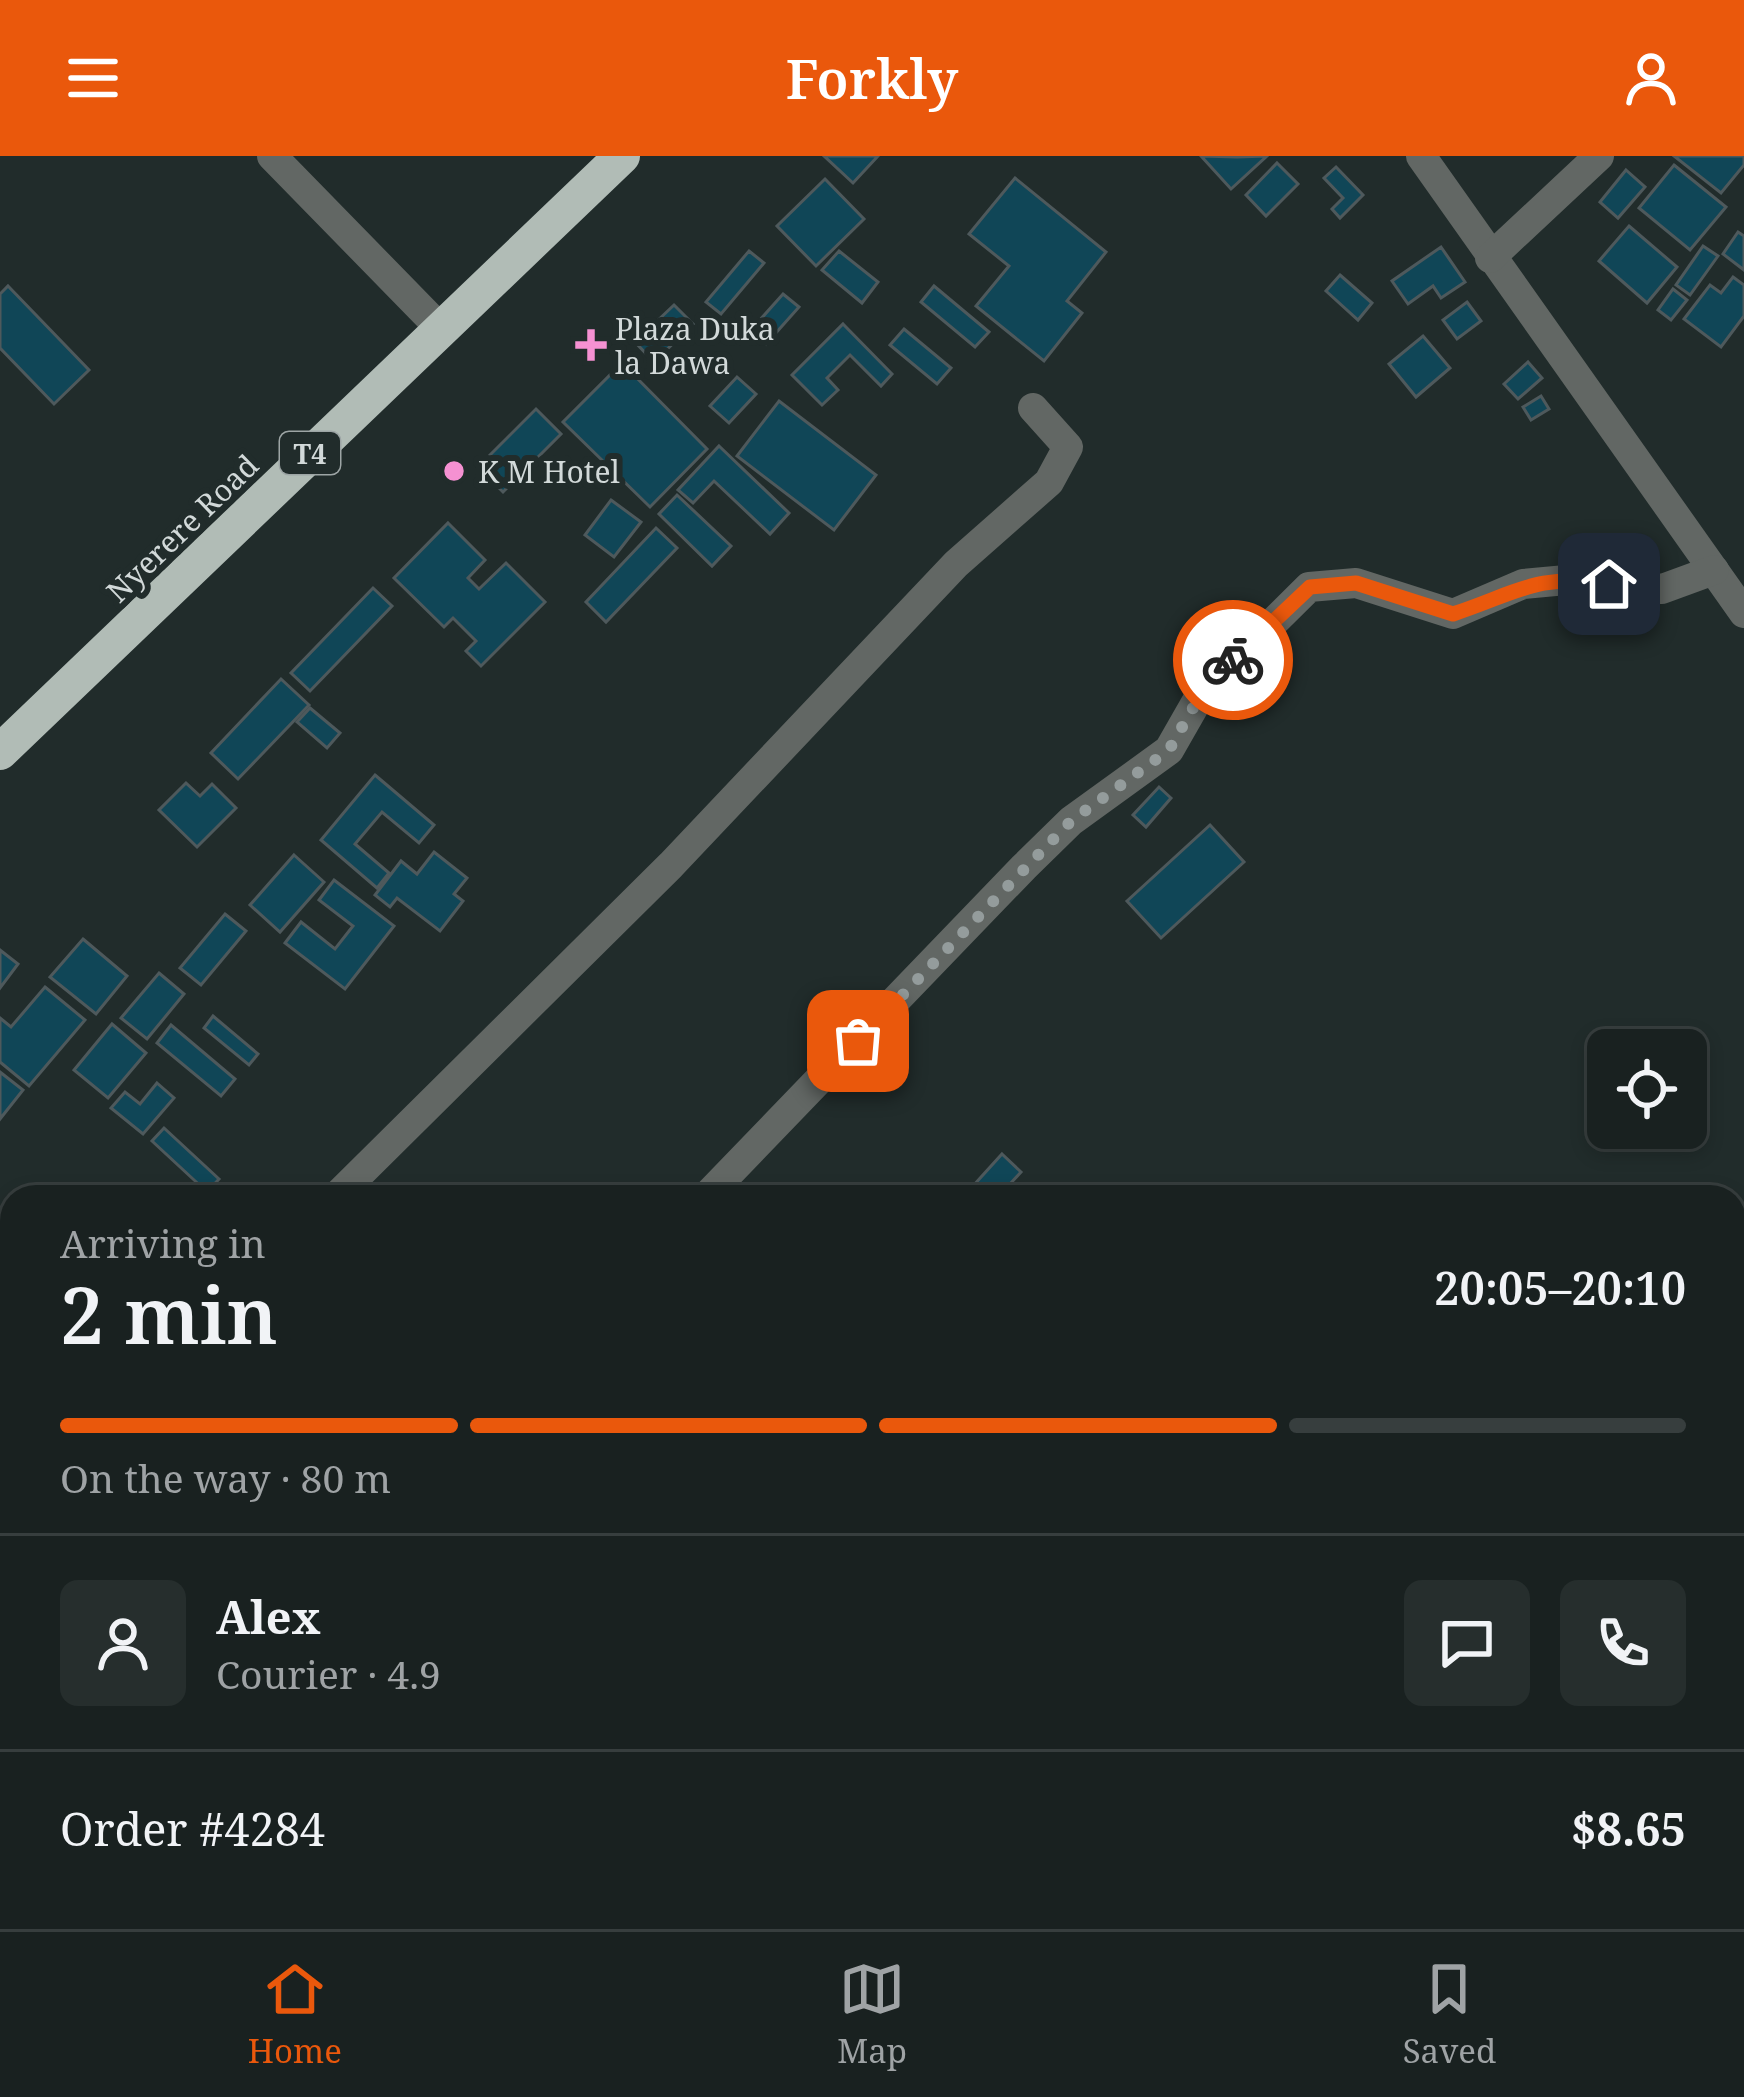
<!DOCTYPE html>
<meta charset="utf-8">
<style>
:root{--surface:#192120;--page:#262e2d;--text:#f1f3f6;--muted:#9fa3a5;--line:#373e3e;--accent:#ea580c}
body{margin:0;font-family:"Noto Serif",serif;background:var(--page);color:var(--text);height:100vh;display:flex;flex-direction:column;font-size:45px;white-space:nowrap}
*{box-sizing:border-box;margin:0}
p{font-size:39px;color:var(--muted)}
.icon{flex:none;width:66px;height:66px;fill:none;stroke:currentColor;stroke-width:2;stroke-linecap:round;stroke-linejoin:round}
.map{position:relative;flex:1;overflow:hidden}
.panel{position:absolute;left:0px;top:1029px;width:1746px;height:744px;display:flex;flex-direction:column;background:var(--surface);border-radius:36px 36px 0 0;box-shadow:0 6px 18px #0003,0 0 0 3px var(--line)}
.panel>*{flex:none}
.fabs{position:absolute;left:1587px;top:873px;display:grid;gap:24px}
.fabs a{display:grid;place-items:center;width:120px;height:120px;border-radius:18px;background:var(--surface);box-shadow:0 6px 18px #0003,0 0 0 3px var(--line);font-size:60px}
.pin{position:absolute;display:grid;place-items:center;width:102px;height:102px;color:#fff;margin:-51px;border-radius:24px;box-shadow:0 6px 18px #0006}
.courier{position:absolute;display:grid;place-items:center;width:120px;height:120px;margin:-60px;border:9px solid #ea580c;border-radius:50%;background:#fff;color:#222;box-shadow:0 3px 15px #0007}
.head em{font-style:normal;font-weight:600}
.head div{display:flex;flex-direction:column-reverse}
.head{display:flex;align-items:center;justify-content:space-between;height:204px;padding:0 60px}
h1{font-size:78px;font-weight:600;line-height:90px}
.bar{display:grid;grid-template-columns:repeat(4,1fr);gap:18px 12px;align-content:center;height:144px;padding:0 60px}
.bar i{height:15px;border-radius:9px;background:var(--line)}
.bar .active{background:var(--accent)}
.bar p{grid-column:span 4}
.line{display:flex;align-items:center;gap:30px;padding:0 60px;border-top:3px solid var(--line)}
.line div{flex:1}
.round{display:grid;place-items:center;flex:none;width:126px;height:126px;border-radius:18px;background:var(--page)}
header{display:flex;justify-content:space-between;align-items:center;height:156px;padding:0 60px;background:var(--accent);color:#fff;font-size:54px;font-weight:600}
.tabs{display:flex;justify-content:space-around;align-items:center;height:168px;border-top:3px solid var(--line);background:var(--surface);font-size:33px;color:var(--muted)}
.tabs a{display:grid;justify-items:center;gap:6px}
.tabs .active{color:var(--accent)}
.map>svg:first-child{display:block}
.building{fill:#104657;stroke:#4e595c;stroke-width:3}
.lines{fill:none;stroke-linecap:round;stroke-linejoin:round}
.minor{stroke:#626764;stroke-width:30}
.highway{stroke:#b1bcb6;stroke-width:36}
.done{stroke:#949c9c;stroke-width:12;stroke-dasharray:0 21.6}
.route{stroke:#ea580c;stroke-width:15}
.poi-dot{fill:#f591d2;stroke:#212c2b;stroke-width:4.5}
.labels{text-anchor:middle;dominant-baseline:central;stroke-width:12;stroke-linejoin:round;paint-order:stroke}
.shield{fill:#212c2b;stroke:#9da5a5;stroke-width:3}
.shield-label{font-size:27px;font-weight:bold;fill:#d2d9d9}
.poi-label{font-size:30px;fill:#d2d9d9;stroke:#212c2b;text-anchor:start}
.street-label{font-size:30px;fill:#d2d9d9;stroke:#212c2b}
</style>
<header><svg class="icon" aria-label="menu" viewBox="0 0 24 24"><path d="M4 6h16M4 12h16M4 18h16"/></svg>Forkly<svg class="icon" aria-label="person" viewBox="0 0 24 24"><circle cx="12" cy="8" r="4"/><path d="M4 21q1-7 8-7t8 7"/></svg></header>
<div class="map">
<svg width="1744" height="1773" viewBox="0 0 1744 1773">
<rect width="100%" height="100%" fill="#212c2b"/>
<g class="building">
<polygon points="824,0 878,0 853,27"/>
<polygon points="1201,0 1237,1 1267,0 1231,33"/>
<polygon points="1674,0 1744,0 1744,9 1721,37"/>
<polygon points="1277,7 1298,28 1266,60 1246,39"/>
<polygon points="1674,9 1726,51 1690,94 1639,52"/>
<polygon points="1336,11 1363,39 1340,62 1332,53 1343,42 1324,22"/>
<polygon points="1626,14 1645,31 1618,62 1600,46"/>
<polygon points="1015,22 1106,96 1067,145 1082,157 1044,205 976,150 1009,110 969,78"/>
<polygon points="825,23 864,63 816,110 777,70"/>
<polygon points="1629,70 1677,111 1647,147 1599,105"/>
<polygon points="1738,76 1744,80 1744,114 1723,98"/>
<polygon points="1703,90 1718,100 1690,139 1676,129"/>
<polygon points="1441,91 1465,126 1441,142 1433,130 1408,148 1392,125"/>
<polygon points="749,95 764,107 721,158 706,146"/>
<polygon points="839,95 878,126 862,147 822,114"/>
<polygon points="1340,119 1372,147 1358,164 1326,135"/>
<polygon points="1733,121 1744,129 1744,160 1721,191 1684,163 1710,129 1721,137"/>
<polygon points="8,130 89,214 54,248 0,192 0,138"/>
<polygon points="934,130 989,176 975,191 921,146"/>
<polygon points="1673,133 1687,144 1671,164 1658,154"/>
<polygon points="783,138 799,151 766,188 751,174"/>
<polygon points="1467,146 1481,165 1457,183 1443,164"/>
<polygon points="674,149 693,168 654,206 635,186"/>
<polygon points="843,168 892,218 881,230 850,199 827,222 838,234 822,249 792,219"/>
<polygon points="904,173 951,212 937,228 890,189"/>
<polygon points="1423,180 1450,212 1416,241 1389,208"/>
<polygon points="1528,206 1542,222 1518,243 1504,228"/>
<polygon points="622,207 707,293 650,351 563,266"/>
<polygon points="737,221 756,238 729,267 710,250"/>
<polygon points="1541,240 1549,253 1531,264 1523,251"/>
<polygon points="779,245 876,319 834,374 737,300"/>
<polygon points="536,253 561,278 503,336 478,311"/>
<polygon points="719,290 789,357 770,378 714,325 693,347 678,334"/>
<polygon points="677,339 731,390 712,410 659,358"/>
<polygon points="611,344 641,366 614,401 585,379"/>
<polygon points="448,367 485,404 468,422 479,433 506,407 545,446 481,510 466,495 476,485 453,462 444,471 394,422"/>
<polygon points="656,372 677,392 606,466 586,446"/>
<polygon points="373,432 392,450 310,535 291,517"/>
<polygon points="281,523 309,549 238,623 211,597"/>
<polygon points="310,552 340,577 327,592 297,566"/>
<polygon points="375,619 434,669 419,687 382,656 355,688 389,717 377,732 321,684"/>
<polygon points="186,627 200,640 212,628 236,652 197,691 159,654"/>
<polygon points="1159,631 1171,642 1146,671 1133,659"/>
<polygon points="1210,669 1244,706 1161,782 1127,745"/>
<polygon points="434,696 467,722 454,738 463,745 440,775 397,742 390,751 375,739 401,705 417,718"/>
<polygon points="294,699 324,726 280,776 250,749"/>
<polygon points="334,724 394,770 345,833 285,787 301,766 335,793 353,770 319,744"/>
<polygon points="225,758 246,775 201,829 180,812"/>
<polygon points="83,783 127,820 96,858 50,821"/>
<polygon points="0,794 18,808 0,832"/>
<polygon points="159,817 184,838 147,883 121,862"/>
<polygon points="45,831 85,864 29,930 0,906 0,862 11,871"/>
<polygon points="213,860 258,898 249,909 204,872"/>
<polygon points="112,868 146,897 108,942 74,914"/>
<polygon points="171,869 235,923 221,940 157,887"/>
<polygon points="0,916 23,934 0,963"/>
<polygon points="157,927 174,942 143,978 111,952 125,936 140,948"/>
<polygon points="164,972 219,1023 207,1036 152,985"/>
<polygon points="1002,998 1021,1016 998,1041 963,1041"/>
<polygon points="0,1123 12,1131 12,1164 0,1155"/>
<polygon points="0,1475 12,1485 12,1523 0,1514"/>
<polygon points="0,1644 12,1657 12,1670 0,1681"/>
<polygon points="85,1761 94,1761 110,1773 75,1773"/>
<polygon points="119,1761 164,1761 173,1767 169,1773 136,1773"/>
<polygon points="1033,1761 1045,1761 1061,1773 1024,1773"/>
<polygon points="1318,1761 1396,1761 1410,1773 1332,1773"/>
</g>
<g class="lines">
<g class="minor">
<polyline points="272,0 440,172"/>
<polyline points="1421,0 1744,457"/>
<polyline points="1490,102 1599,0"/>
<polyline points="336,1041 671,709 956,408 1049,326 1068,291 1033,252"/>
<polyline points="706,1041 1024,711 1071,665 1169,594 1201,538 1309,431 1356,427 1453,458 1523,428 1577,423 1662,433 1714,414"/>
<polyline points="0,1071 12,1081"/>
<polyline points="0,1398 12,1384"/>
<polyline points="1734,1481 1744,1489"/>
<polyline points="0,1735 12,1721"/>
<polyline points="808,1761 820,1773"/>
<polyline points="450,1773 459,1761"/>
<polyline points="992,1773 1003,1761"/>
</g>
<polyline class="highway" points="0,596 622,0"/>
</g>
<g class="lines">
<polyline class="done" points="858,885 1071,665 1169,594 1201,538 1233,504"/>
<path class="route" d="M1233,504L1310,431L1356,427L1453,458C1517,437 1536,417 1609,428"/>
</g>
<g class="poi-dot">
<path d="M585 171h12v12h12v12h-12v12h-12v-12h-12v-12h12z"/>
<circle cx="454" cy="315" r="12"/>
</g>
<g class="labels">
<rect class="shield" x="280" y="276" width="60" height="42" rx="9"/>
<g class="shield-label">
<text x="310" y="297">T4</text>
</g>
<g class="poi-label">
<text x="615" y="172">Plaza Duka<tspan x="615" dy="34">la Dawa</tspan></text>
<text x="478" y="315">K M Hotel</text>
</g>
<g class="street-label">
<text transform="translate(182 372) rotate(-44)">Nyerere Road</text>
</g>
</g>
</svg>
<div class="fabs">
<a><svg class="icon" aria-label="locate" viewBox="0 0 24 24"><circle cx="12" cy="12" r="6"/><path d="M12 2v4M12 18v4M2 12h4M18 12h4"/></svg></a>
</div>
<div class="pin" style="left:858px;top:885px;background:#ea580c"><svg class="icon" aria-label="bag" viewBox="0 0 24 24"><path d="M5 8h14l-1 12H6zM9 8a3 3 0 0 1 6 0"/></svg></div>
<div class="pin" style="left:1609px;top:428px;background:#1f2937"><svg class="icon" aria-label="home" viewBox="0 0 24 24"><path d="M3 11l9-7 9 7M6 9v11h12V9"/></svg></div>
<div class="courier" style="left:1233px;top:504px"><svg class="icon" aria-label="bike" viewBox="0 0 24 24"><circle cx="6" cy="16" r="4"/><circle cx="18" cy="16" r="4"/><path d="M6 16l4-8h5l3 8M10 8l3 8H6M13 5h3"/></svg></div>
<section class="panel">
<div class="head"><div><h1>2 min</h1><p>Arriving in</p></div><em>20:05–20:10</em></div>
<div class="bar"><i class="active"></i><i class="active"></i><i class="active"></i><i></i><p>On the way · 80 m</p></div>
<div class="line" style="height:216px"><a class="round"><svg class="icon" aria-label="person" viewBox="0 0 24 24"><circle cx="12" cy="8" r="4"/><path d="M4 21q1-7 8-7t8 7"/></svg></a><div><b>Alex</b><p>Courier · 4.9</p></div><a class="round"><svg class="icon" aria-label="chat" viewBox="0 0 24 24"><path d="M4 5h16v11H9l-5 4z"/></svg></a><a class="round"><svg class="icon" aria-label="phone" viewBox="0 0 24 24"><path d="M5 4h4l2 5-3 2q2 4 5 5l2-3 5 2v4C11 20 4 13 5 4z"/></svg></a></div>
<div class="line" style="height:156px"><div>Order #4284</div><b>$8.65</b></div>
</section>
</div>
<nav class="tabs">
<a class="active"><svg class="icon" aria-label="home" viewBox="0 0 24 24"><path d="M3 11l9-7 9 7M6 9v11h12V9"/></svg>Home</a>
<a><svg class="icon" aria-label="map" viewBox="0 0 24 24"><path d="M3 6l6-2 6 2 6-2v14l-6 2-6-2-6 2zM9 4v14M15 6v14"/></svg>Map</a>
<a><svg class="icon" aria-label="saved" viewBox="0 0 24 24"><path d="M7 4h10v16l-5-4-5 4z"/></svg>Saved</a>
</nav>
